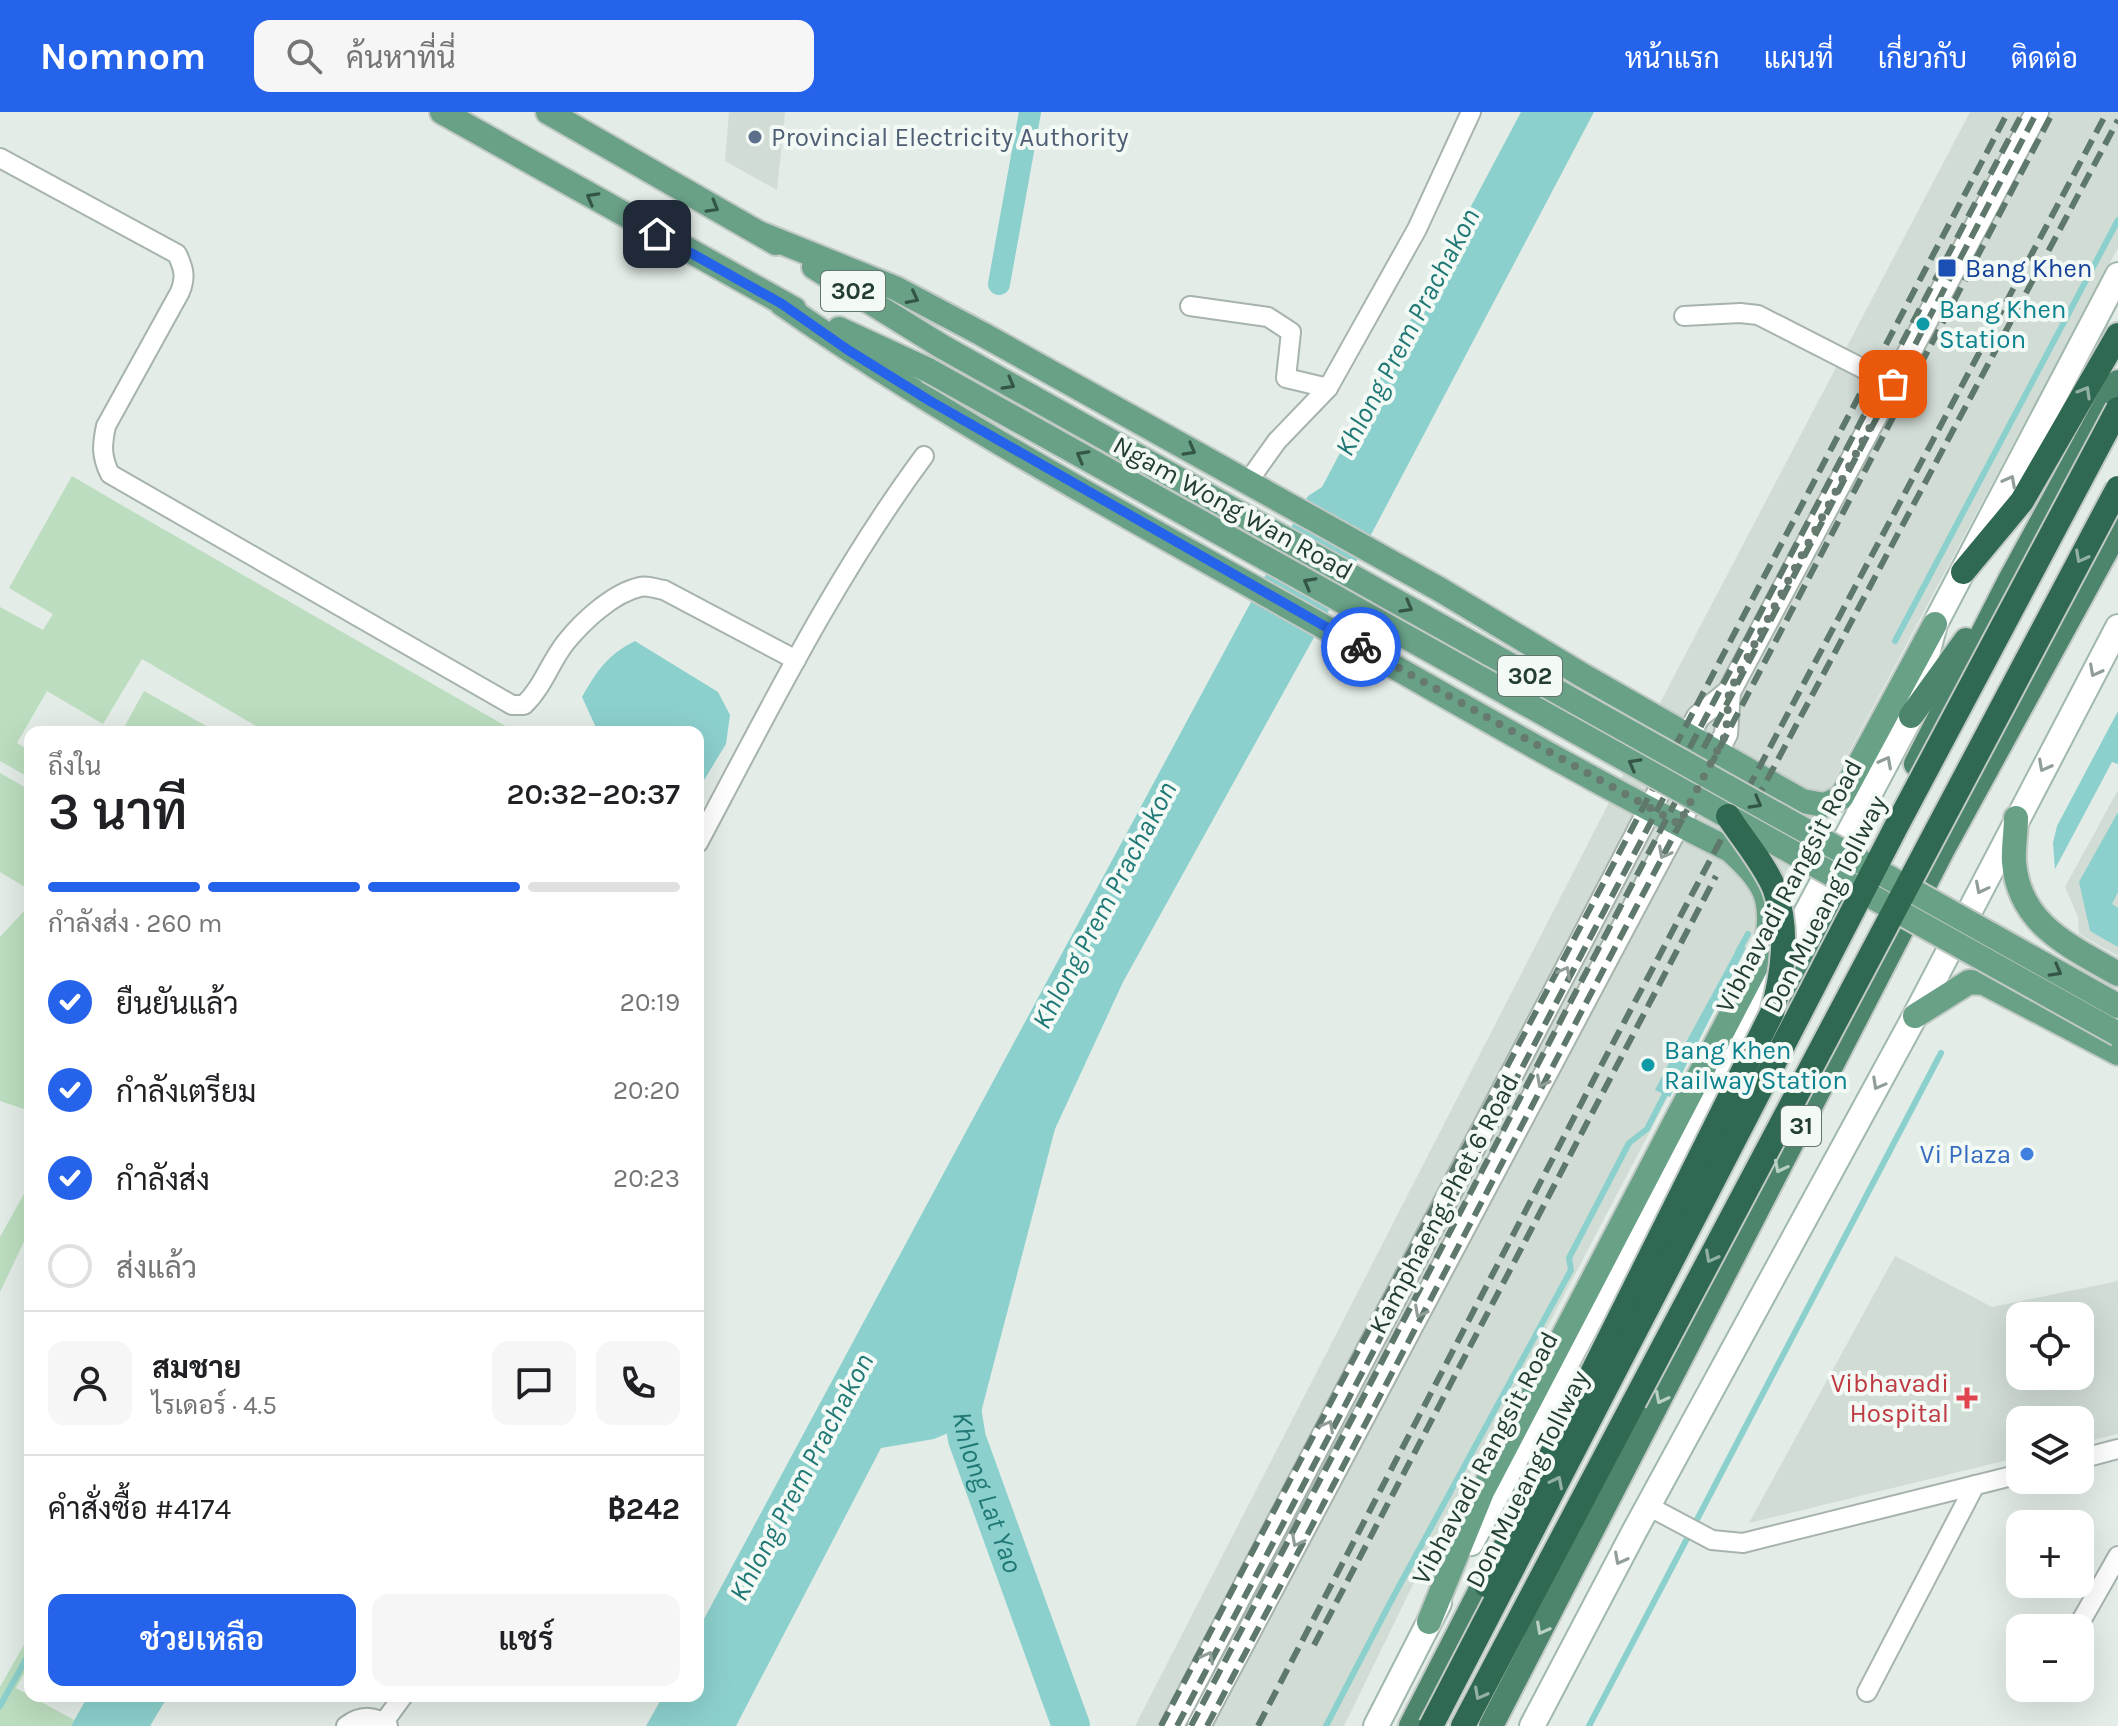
<!DOCTYPE html>
<html lang="th">
<meta charset="utf-8">
<style>
:root{--surface:#fff;--page:#f6f6f6;--text:#202124;--muted:#757577;--line:#e0e0e0;--accent:#2563eb}
body{margin:0;font-family:Karla,Sarabun,sans-serif;background:var(--page);color:var(--text);height:100vh;display:flex;flex-direction:column;font-size:30px;white-space:nowrap}
*{box-sizing:border-box;margin:0}
p{font-size:26px;color:var(--muted)}
.icon{flex:none;width:44px;height:44px;fill:none;stroke:currentColor;stroke-width:2;stroke-linecap:round;stroke-linejoin:round}
.map{position:relative;flex:1;overflow:hidden}
.drawer{position:absolute;left:24px;top:614px;width:680px;height:976px;display:flex;flex-direction:column;background:var(--surface);border-radius:16px;box-shadow:0 8px 32px #0002}
.drawer>*{flex:none}
.buttons{position:absolute;left:2006px;top:1190px;display:grid;gap:16px}
.buttons a{display:grid;place-items:center;width:88px;height:88px;border-radius:16px;background:var(--surface);box-shadow:0 8px 32px #0002;font-size:40px}
.pin{position:absolute;display:grid;place-items:center;width:68px;height:68px;color:#fff;margin:-34px;border-radius:16px;box-shadow:0 4px 12px #0006}
.courier{position:absolute;display:grid;place-items:center;width:80px;height:80px;margin:-40px;border:6px solid #2563eb;border-radius:50%;background:#fff;color:#222;box-shadow:0 2px 10px #0007}
.headline em{font-style:normal;font-weight:600}
.headline div{display:flex;flex-direction:column-reverse}
.headline{display:flex;align-items:center;justify-content:space-between;height:136px;padding:0 24px}
h1{font-size:52px;font-weight:600;line-height:60px}
.bar{display:grid;grid-template-columns:repeat(4,1fr);gap:12px 8px;align-content:center;height:96px;padding:0 24px}
.bar i{height:10px;border-radius:6px;background:var(--line)}
.bar .current{background:var(--accent)}
.bar p{grid-column:span 4}
.line{display:flex;align-items:center;gap:20px;padding:0 24px;border-top:2px solid var(--line)}
.line div{flex:1}
.round{display:grid;place-items:center;flex:none;width:84px;height:84px;border-radius:16px;background:var(--page)}
ol{padding:0 24px;list-style:none}
li{display:flex;align-items:center;gap:24px;height:88px}
li p{margin-inline-start:auto}
li .icon{padding:8px;border-radius:50%;background:var(--accent);color:#fff;stroke-width:4}
li:last-child{color:var(--muted)}
li i{width:44px;height:44px;border:4px solid var(--line);border-radius:50%}
.primary-button{display:flex;gap:16px;margin-top:auto;padding:16px 24px}
.primary-button a{flex:1;height:92px;border-radius:16px;background:var(--accent);color:#fff;font-size:32px;font-weight:600;line-height:92px;text-align:center}
.primary-button a+a{background:var(--page);color:var(--text)}
header{display:flex;align-items:center;gap:48px;box-sizing:border-box;height:112px;padding:0 40px;background:var(--accent);color:#fff}
header strong{font-size:38px}
nav{display:flex;gap:44px;margin-inline-start:auto;font-size:28px}
.search{width:560px;height:72px;background:var(--page);display:flex;align-items:center;gap:20px;box-sizing:border-box;padding:0 28px;border-radius:16px;color:var(--muted);font-size:30px}
.map>svg:first-child{display:block}
.built{fill:#d1dcd5;fill-rule:evenodd}
.green{fill:#bcddbf}
.water{fill:#8cd0cd}
.lines{fill:none;stroke-linecap:round;stroke-linejoin:round}
.stream{stroke:#8cd0cd;stroke-width:6}
.canal{stroke:#8cd0cd;stroke-width:22}
.river{stroke:#8cd0cd;stroke-width:38}
.minor-casing{stroke:#a6b4ac;stroke-width:22}
.tertiary-casing{stroke:#a6b4ac;stroke-width:26}
.secondary-casing{stroke:#a1b8ac;stroke-width:28}
.primary-casing{stroke:#c1c9c5;stroke-width:28}
.trunk-casing{stroke:#c1c9c5;stroke-width:28}
.motorway-casing{stroke:#c1c9c5;stroke-width:28}
.minor{stroke:#fff;stroke-width:18}
.tertiary{stroke:#fff;stroke-width:22}
.secondary{stroke:#fff;stroke-width:24}
.primary{stroke:#69a187;stroke-width:24}
.trunk{stroke:#4c856c;stroke-width:24}
.motorway{stroke:#306952;stroke-width:24}
.rail{stroke:#5e796c;stroke-width:6;stroke-dasharray:16 8;stroke-linecap:butt}
.primary-bridge-casing{stroke:#c1c9c5;stroke-width:28;stroke-linecap:butt}
.motorway-bridge-casing{stroke:#c1c9c5;stroke-width:28;stroke-linecap:butt}
.primary-bridge{stroke:#69a187;stroke-width:24}
.motorway-bridge{stroke:#306952;stroke-width:24}
.oneway{stroke:#345646}
.oneway2{stroke:#92b1a4}
.oneway3{stroke:#919e98}
.oneway4{stroke:#b9d0c5}
.done{stroke:#667a70;stroke-width:8;stroke-dasharray:0 14.4}
.route{stroke:#2563eb;stroke-width:10}
.service-dot{fill:#5c6f8a;stroke:#f3f9f5;stroke-width:3}
.transit-dot{fill:#1a4fb4;stroke:#f3f9f5;stroke-width:3}
.culture-dot{fill:#0f9aa8;stroke:#f3f9f5;stroke-width:3}
.shop-dot{fill:#3f7fe0;stroke:#f3f9f5;stroke-width:3}
.health-dot{fill:#e0444e;stroke:#f3f9f5;stroke-width:3}
.labels{text-anchor:middle;dominant-baseline:central;stroke-width:8;stroke-linejoin:round;paint-order:stroke}
.shield{fill:#f3f9f5;stroke:#61756c;stroke-width:2}
.shield-label{font-size:24px;font-weight:bold;fill:#233d31}
.service-label{font-size:26px;fill:#4e5e75;stroke:#f3f9f5;text-anchor:start}
.transit-label{font-size:26px;fill:#164399;stroke:#f3f9f5;text-anchor:start}
.culture-label{font-size:26px;fill:#0d838f;stroke:#f3f9f5;text-anchor:start}
.street-label{font-size:26px;fill:#233d31;stroke:#f3f9f5}
.shop-label{font-size:26px;fill:#366cbe;stroke:#f3f9f5;text-anchor:end}
.health-label{font-size:26px;fill:#be3a42;stroke:#f3f9f5;text-anchor:end}
.water-label{font-size:28px;font-style:italic;fill:#1f7875;stroke:#f3f9f5}
</style>
<header>
<strong>Nomnom</strong>
<div class="search"><svg class="icon" aria-label="search" viewBox="0 0 24 24"><circle cx="10" cy="10" r="6"/><path d="M15 15l6 6"/></svg>ค้นหาที่นี่</div>
<nav><a>หน้าแรก</a><a>แผนที่</a><a>เกี่ยวกับ</a><a>ติดต่อ</a></nav>
</header>
<div class="map">
<svg width="2118" height="1614" viewBox="0 0 2118 1614">
<rect width="100%" height="100%" fill="#e3ece6"/>
<g class="built">
<polygon points="729,0 785,0 777,78 725,49"/>
<polygon points="1970,0 2118,0 2118,136 1850,638 1421,1456 1344,1614 1135,1614 1672,568"/>
<polygon points="2118,678 2118,844 2079,822 2078,805 2065,775"/>
<path d="M1895,1144L1992,1195L2118,1169V1322L2080,1331V1308H2020V1345L1749,1411ZM2020,1204H2080V1264H2020Z"/>
</g>
<g class="green">
<polygon points="72,364 118,391 516,620 266,620 142,547 103,612 47,579 17,631 30,639 30,666 0,649 0,495 43,518 53,502 9,476"/>
<polygon points="144,579 217,620 122,619"/>
<polygon points="0,661 30,678 30,778 0,760"/>
<polygon points="24,799 30,799 30,999 0,989 0,825"/>
<polygon points="30,1071 30,1117 0,1180 0,1125"/>
<polygon points="30,1522 30,1551 16,1576 74,1608 71,1614 0,1614 0,1575"/>
</g>
<g class="water">
<polygon points="1521,0 1594,0 1373,419 1123,870 1055,1017 979,1308 934,1327 881,1336 736,1614 646,1614 663,1584 698,1584 698,1518 1308,384 1322,375"/>
<path d="M635,529L718,580L730,603L726,632L698,678V620H598L582,585C597,559 607,543 635,529Z"/>
<polygon points="2118,599 2118,652 2112,650 2055,757 2053,731 2057,714"/>
<polygon points="2118,700 2118,780 2112,792 2118,796 2118,835 2090,819 2079,770"/>
<polygon points="1739,833 1746,836 1670,985 1655,978 1671,947 1684,934"/>
<polygon points="88,1584 168,1584 150,1614 71,1614"/>
</g>
<g class="lines">
<g class="stream">
<polyline points="1895,529 2118,108"/>
<polyline points="1738,840 1748,822"/>
<polyline points="0,1594 30,1540"/>
<polyline points="1326,1614 1391,1489 1571,1158 1569,1146 1629,1031 1647,1017 1667,978"/>
<polyline points="1589,1614 1941,941"/>
</g>
<polyline class="canal" points="999,172 1030,0"/>
<path class="river" id="s1" d="M959,1264L960,1284L967,1327L1071,1614"/>
<g class="minor-casing">
<g id="minor">
<path d="M0,46L177,142C184,157 186,165 180,180L106,314C102,333 101,344 110,362L512,593H524C543,575 550,550 566,530C583,509 613,481 640,475C648,473 656,477 664,478L796,548"/>
<polyline points="1190,194 1268,205 1291,220 1286,266 1328,276"/>
<polyline points="1684,204 1740,201 1758,203 1893,272"/>
<polyline points="1247,371 1277,329 1328,276 1417,117 1471,0"/>
<path d="M698,731C768,600 835,464 924,344"/>
<polyline points="2080,1347 2118,1337"/>
<polyline points="1648,1394 1712,1428 1743,1431 2020,1362"/>
<polyline points="2077,1516 2118,1444"/>
<polyline points="1867,1580 1975,1373"/>
<polyline points="384,1610 403,1584"/>
<path d="M346,1614C360,1603 374,1603 388,1614"/>
</g>
</g>
<g class="tertiary-casing">
<g id="tertiary">
<polyline points="1172,1614 1698,605 1729,580 2037,0"/>
<polyline points="1199,1614 1726,622 1729,580"/>
</g>
</g>
<g class="secondary-casing">
<g id="secondary">
<polyline points="1471,1431 1911,604 1935,512 2118,163"/>
<polyline points="1376,1614 1439,1491"/>
<polyline points="1532,1614 1634,1420 1915,904 2118,515"/>
</g>
</g>
<g class="primary-casing">
<g id="primary">
<polyline points="442,0 794,197"/>
<polyline points="548,0 776,131"/>
<polyline points="764,123 895,176 982,222 1439,477 1582,563 1802,689 1824,693 1841,686 1935,512"/>
<polyline points="814,155 941,234"/>
<path d="M782,192C942,304 1115,397 1285,493C1432,575 1578,663 1730,738C1766,771 1775,786 1766,836L1482,1380L1429,1510"/>
<polyline points="839,217 928,258"/>
<path d="M2016,706C2016,720 2013,736 2014,750C2019,813 2070,834 2118,862"/>
<polyline points="1915,904 1969,870 1984,871 2118,941"/>
</g>
</g>
<g class="trunk-casing">
<g id="trunk">
<polyline points="1911,604 1966,528"/>
<polyline points="1916,652 2010,468 2118,270"/>
<polyline points="1770,928 1847,784"/>
<polyline points="1411,1614 1494,1452"/>
<polyline points="1491,1614 1943,737 2118,417"/>
</g>
</g>
<g class="motorway-casing">
<g id="motorway">
<polyline points="1963,460 2022,389 2118,223"/>
<polyline points="1463,1614 1634,1290"/>
</g>
</g>
<use href="#minor" class="minor"/>
<use href="#tertiary" class="tertiary"/>
<use href="#secondary" class="secondary"/>
<use href="#primary" class="primary"/>
<use href="#trunk" class="trunk"/>
<use href="#motorway" class="motorway"/>
<g class="rail">
<polyline points="1733,732 2118,8"/>
<polyline points="1314,1533 1716,764"/>
<polyline points="1161,1614 2008,0"/>
<polyline points="1177,1614 2023,0"/>
<polyline points="1191,1614 2037,0"/>
<polyline points="1207,1614 2053,0"/>
<polyline points="1258,1614 1594,967 2107,0"/>
</g>
<g class="primary-bridge-casing">
<g id="primary-bridge">
<polyline points="941,234 2118,894"/>
<polyline points="928,258 2118,922"/>
</g>
</g>
<g class="motorway-bridge-casing">
<g id="motorway-bridge">
<polyline points="1634,1290 2118,376"/>
<path d="M1486,1473L1772,901C1783,861 1789,819 1775,778C1766,754 1742,726 1728,704"/>
<polyline points="1431,1614 1897,713 2118,297"/>
</g>
</g>
<use href="#primary-bridge" class="primary-bridge"/>
<use href="#motorway-bridge" class="motorway-bridge"/>
</g>
<defs><path id="oneway-chevron" d="M-2-3.5L2.5 0L-2 3.5" fill="none" stroke-width="1.6" stroke-linecap="round" stroke-linejoin="round" transform="scale(2)"/></defs>
<g class="oneway">
<use href="#oneway-chevron" transform="translate(592 86) rotate(-151)"/>
<use href="#oneway-chevron" transform="translate(713 95) rotate(30)"/>
<use href="#oneway-chevron" transform="translate(913 186) rotate(27)"/>
<use href="#oneway-chevron" transform="translate(1009 272) rotate(29)"/>
<use href="#oneway-chevron" transform="translate(1190 338) rotate(29)"/>
<use href="#oneway-chevron" transform="translate(1082 344) rotate(-151)"/>
<use href="#oneway-chevron" transform="translate(1309 471) rotate(-151)"/>
<use href="#oneway-chevron" transform="translate(1407 495) rotate(29)"/>
<use href="#oneway-chevron" transform="translate(1634 652) rotate(-151)"/>
<use href="#oneway-chevron" transform="translate(1756 691) rotate(29)"/>
<use href="#oneway-chevron" transform="translate(2056 859) rotate(29)"/>
</g>
<g class="oneway2">
<use href="#oneway-chevron" transform="translate(2085 280) rotate(-60)"/>
<use href="#oneway-chevron" transform="translate(2081 445) rotate(118)"/>
<use href="#oneway-chevron" transform="translate(1711 1145) rotate(118)"/>
<use href="#oneway-chevron" transform="translate(1557 1370) rotate(-63)"/>
<use href="#oneway-chevron" transform="translate(1480 1582) rotate(118)"/>
</g>
<g class="oneway3">
<use href="#oneway-chevron" transform="translate(2010 369) rotate(-62)"/>
<use href="#oneway-chevron" transform="translate(2095 559) rotate(118)"/>
<use href="#oneway-chevron" transform="translate(1886 650) rotate(-62)"/>
<use href="#oneway-chevron" transform="translate(2044 654) rotate(118)"/>
<use href="#oneway-chevron" transform="translate(1664 741) rotate(118)"/>
<use href="#oneway-chevron" transform="translate(1981 776) rotate(117)"/>
<use href="#oneway-chevron" transform="translate(1565 860) rotate(-62)"/>
<use href="#oneway-chevron" transform="translate(1542 970) rotate(118)"/>
<use href="#oneway-chevron" transform="translate(1878 972) rotate(119)"/>
<use href="#oneway-chevron" transform="translate(1420 1200) rotate(118)"/>
<use href="#oneway-chevron" transform="translate(1328 1314) rotate(-62)"/>
<use href="#oneway-chevron" transform="translate(1297 1429) rotate(118)"/>
<use href="#oneway-chevron" transform="translate(1620 1447) rotate(118)"/>
<use href="#oneway-chevron" transform="translate(1208 1545) rotate(-62)"/>
</g>
<g class="oneway4">
<use href="#oneway-chevron" transform="translate(1780 1055) rotate(117)"/>
<use href="#oneway-chevron" transform="translate(1661 1286) rotate(117)"/>
<use href="#oneway-chevron" transform="translate(1542 1517) rotate(118)"/>
</g>
<g class="lines">
<polyline class="done" points="1361,535 1679,712 1726,622 1729,580 1893,272"/>
<polyline class="route" points="657,122 782,192 848,238 930,289 1361,535"/>
</g>
<circle class="service-dot" cx="755" cy="25" r="8"/>
<rect class="transit-dot" x="1937" y="146" width="20" height="20" rx="4"/>
<g class="culture-dot">
<circle cx="1923" cy="212" r="8"/>
<circle cx="1648" cy="953" r="8"/>
</g>
<circle class="shop-dot" cx="2027" cy="1042" r="8"/>
<path class="health-dot" d="M1963 1274h8v8h8v8h-8v8h-8v-8h-8v-8h8z"/>
<g class="labels">
<g class="shield">
<rect x="821" y="159" width="64" height="40" rx="6"/>
<rect x="1498" y="544" width="64" height="40" rx="6"/>
<rect x="1781" y="994" width="40" height="40" rx="6"/>
</g>
<g class="shield-label">
<text x="853" y="179">302</text>
<text x="1530" y="564">302</text>
<text x="1801" y="1014">31</text>
</g>
<g class="service-label">
<text x="771" y="25">Provincial Electricity Authority</text>
</g>
<g class="transit-label">
<text x="1965" y="156">Bang Khen</text>
</g>
<g class="culture-label">
<text x="1939" y="197">Bang Khen<tspan x="1939" dy="30">Station</tspan></text>
<text x="1664" y="938">Bang Khen<tspan x="1664" dy="30">Railway Station</tspan></text>
</g>
<g class="street-label">
<text transform="translate(1233 396) rotate(29)">Ngam Wong Wan Road</text>
<text transform="translate(1789 774) rotate(-62)">Vibhavadi Rangsit Road</text>
<text transform="translate(1825 792) rotate(-63)">Don Mueang Tollway</text>
<text transform="translate(1444 1092) rotate(-62)">Kamphaeng Phet 6 Road</text>
<text transform="translate(1485 1346) rotate(-62)">Vibhavadi Rangsit Road</text>
<text transform="translate(1527 1367) rotate(-63)">Don Mueang Tollway</text>
</g>
<g class="shop-label">
<text x="2011" y="1042">Vi Plaza</text>
</g>
<g class="health-label">
<text x="1949" y="1271">Vibhavadi<tspan x="1949" dy="30">Hospital</tspan></text>
</g>
<g class="water-label">
<text transform="translate(1407 220) rotate(-62)">Khlong Prem Prachakon</text>
<text transform="translate(1104 793) rotate(-62)">Khlong Prem Prachakon</text>
<text transform="translate(801 1365) rotate(-62)">Khlong Prem Prachakon</text>
<text stroke="none"><textPath href="#s1" startOffset="120">Khlong Lat Yao</textPath></text>
</g>
</g>
</svg>
<div class="buttons">
<a><svg class="icon" aria-label="locate" viewBox="0 0 24 24"><circle cx="12" cy="12" r="6"/><path d="M12 2v4M12 18v4M2 12h4M18 12h4"/></svg></a>
<a><svg class="icon" aria-label="layers" viewBox="0 0 24 24"><path d="M12 4l9 5-9 5-9-5zM3 14l9 5 9-5"/></svg></a>
<a>+</a>
<a>−</a>
</div>
<div class="pin" style="left:1893px;top:272px;background:#ea580c"><svg class="icon" aria-label="bag" viewBox="0 0 24 24"><path d="M5 8h14l-1 12H6zM9 8a3 3 0 0 1 6 0"/></svg></div>
<div class="pin" style="left:657px;top:122px;background:#1f2937"><svg class="icon" aria-label="home" viewBox="0 0 24 24"><path d="M3 11l9-7 9 7M6 9v11h12V9"/></svg></div>
<div class="courier" style="left:1361px;top:535px"><svg class="icon" aria-label="bike" viewBox="0 0 24 24"><circle cx="6" cy="16" r="4"/><circle cx="18" cy="16" r="4"/><path d="M6 16l4-8h5l3 8M10 8l3 8H6M13 5h3"/></svg></div>
<section class="drawer">
<div class="headline"><div><h1>3 นาที</h1><p>ถึงใน</p></div><em>20:32–20:37</em></div>
<div class="bar"><i class="current"></i><i class="current"></i><i class="current"></i><i></i><p>กำลังส่ง · 260 m</p></div>
<ol>
<li><svg class="icon" aria-label="check" viewBox="0 0 24 24"><path d="M5 12l5 5 9-10"/></svg>ยืนยันแล้ว<p>20:19</p></li>
<li><svg class="icon" aria-label="check" viewBox="0 0 24 24"><path d="M5 12l5 5 9-10"/></svg>กำลังเตรียม<p>20:20</p></li>
<li><svg class="icon" aria-label="check" viewBox="0 0 24 24"><path d="M5 12l5 5 9-10"/></svg>กำลังส่ง<p>20:23</p></li>
<li><i></i>ส่งแล้ว</li>
</ol>
<div class="line" style="height:144px"><a class="round"><svg class="icon" aria-label="person" viewBox="0 0 24 24"><circle cx="12" cy="8" r="4"/><path d="M4 21q1-7 8-7t8 7"/></svg></a><div><b>สมชาย</b><p>ไรเดอร์ · 4.5</p></div><a class="round"><svg class="icon" aria-label="chat" viewBox="0 0 24 24"><path d="M4 5h16v11H9l-5 4z"/></svg></a><a class="round"><svg class="icon" aria-label="phone" viewBox="0 0 24 24"><path d="M5 4h4l2 5-3 2q2 4 5 5l2-3 5 2v4C11 20 4 13 5 4z"/></svg></a></div>
<div class="line" style="height:104px"><div>คำสั่งซื้อ #4174</div><b>฿242</b></div>
<div class="primary-button"><a>ช่วยเหลือ</a><a>แชร์</a></div>
</section>
</div>
